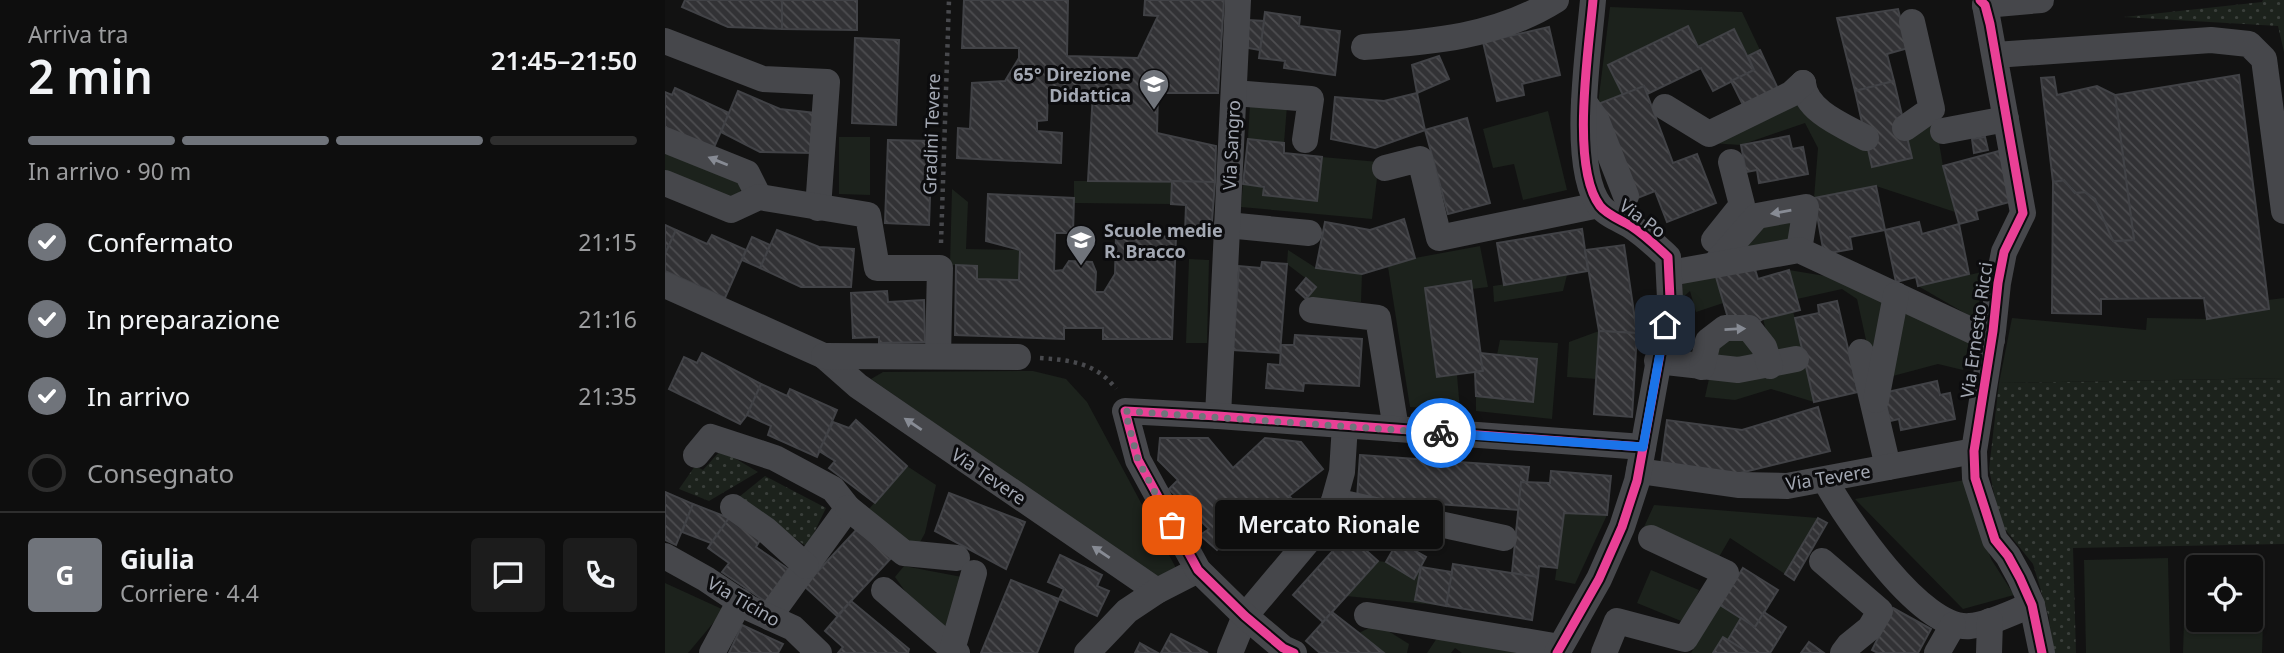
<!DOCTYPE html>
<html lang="it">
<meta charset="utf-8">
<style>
:root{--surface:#0e0e0e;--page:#1c1c1c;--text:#f1f3f6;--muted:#9b9c9e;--line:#2e2e2e;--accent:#70747b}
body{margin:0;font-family:"Noto Sans",sans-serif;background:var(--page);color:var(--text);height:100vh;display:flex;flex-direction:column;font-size:26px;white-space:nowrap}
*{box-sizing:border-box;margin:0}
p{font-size:23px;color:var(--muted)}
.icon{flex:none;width:38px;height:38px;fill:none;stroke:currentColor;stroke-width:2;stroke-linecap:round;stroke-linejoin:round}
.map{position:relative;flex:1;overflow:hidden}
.panel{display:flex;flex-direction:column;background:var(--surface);width:665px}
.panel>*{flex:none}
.buttons{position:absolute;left:1521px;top:555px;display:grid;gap:14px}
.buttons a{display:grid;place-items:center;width:77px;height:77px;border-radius:7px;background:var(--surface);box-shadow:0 2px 5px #0004,0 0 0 2px var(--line);font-size:35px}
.pin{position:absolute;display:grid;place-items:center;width:60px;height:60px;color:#fff;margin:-30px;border-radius:14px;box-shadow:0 4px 10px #0006}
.courier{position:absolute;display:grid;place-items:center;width:70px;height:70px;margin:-35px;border:5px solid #1a73e8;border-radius:50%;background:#fff;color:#222;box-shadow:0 2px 9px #0007}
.bubble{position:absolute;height:49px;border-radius:7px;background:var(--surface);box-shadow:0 2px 5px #0004,0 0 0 2px var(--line);font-size:23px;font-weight:600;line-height:49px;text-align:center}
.headline em{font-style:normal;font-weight:600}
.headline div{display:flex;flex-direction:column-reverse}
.headline{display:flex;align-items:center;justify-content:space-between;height:119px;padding:0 28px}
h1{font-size:46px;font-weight:600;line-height:52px}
.bar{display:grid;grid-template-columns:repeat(4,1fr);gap:10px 7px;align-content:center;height:84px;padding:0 28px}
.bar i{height:9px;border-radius:5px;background:var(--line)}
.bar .selected{background:var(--accent)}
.bar p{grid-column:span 4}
.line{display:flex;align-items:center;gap:18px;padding:0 28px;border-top:2px solid var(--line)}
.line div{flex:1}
.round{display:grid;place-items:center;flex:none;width:74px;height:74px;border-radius:7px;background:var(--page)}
ol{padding:0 28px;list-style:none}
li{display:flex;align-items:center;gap:21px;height:77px}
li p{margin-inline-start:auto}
li .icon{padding:7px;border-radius:50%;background:var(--accent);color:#fff;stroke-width:4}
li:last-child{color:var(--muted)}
li i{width:38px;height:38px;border:4px solid var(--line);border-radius:50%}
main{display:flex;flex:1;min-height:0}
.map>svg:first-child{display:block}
.grass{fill:url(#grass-dots)}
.park{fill:#1c221c;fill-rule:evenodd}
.building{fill:url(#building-back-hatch);stroke:#414246;stroke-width:2}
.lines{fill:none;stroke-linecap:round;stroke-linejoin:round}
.path{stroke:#48494d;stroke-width:4.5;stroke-dasharray:3.5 5;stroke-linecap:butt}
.minor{stroke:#46474b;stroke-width:26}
.cycleway-casing{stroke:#0c0c0e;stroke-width:13}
.cycleway{stroke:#ea4096;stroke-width:9}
.oneway{fill:#878b94}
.done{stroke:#70747b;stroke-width:7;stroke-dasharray:0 12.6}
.route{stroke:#1a73e8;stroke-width:9}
.labels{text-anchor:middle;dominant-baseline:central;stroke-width:6;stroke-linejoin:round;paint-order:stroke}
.poi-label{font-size:18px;font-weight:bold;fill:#a3a8b3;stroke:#0c0c0e;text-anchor:end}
.street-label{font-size:18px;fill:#a3a8b3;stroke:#0c0c0e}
</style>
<main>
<section class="panel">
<div class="headline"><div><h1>2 min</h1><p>Arriva tra</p></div><em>21:45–21:50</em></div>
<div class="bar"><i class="selected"></i><i class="selected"></i><i class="selected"></i><i></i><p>In arrivo · 90 m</p></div>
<ol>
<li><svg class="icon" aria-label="check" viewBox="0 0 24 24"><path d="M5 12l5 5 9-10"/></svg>Confermato<p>21:15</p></li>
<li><svg class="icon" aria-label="check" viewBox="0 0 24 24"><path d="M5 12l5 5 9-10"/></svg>In preparazione<p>21:16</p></li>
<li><svg class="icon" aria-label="check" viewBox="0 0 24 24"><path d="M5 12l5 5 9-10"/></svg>In arrivo<p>21:35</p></li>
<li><i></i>Consegnato</li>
</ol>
<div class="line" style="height:126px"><b class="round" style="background:var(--accent);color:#fff">G</b><div><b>Giulia</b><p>Corriere · 4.4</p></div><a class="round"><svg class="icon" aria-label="chat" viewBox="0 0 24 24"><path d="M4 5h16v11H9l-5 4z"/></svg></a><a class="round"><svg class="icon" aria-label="phone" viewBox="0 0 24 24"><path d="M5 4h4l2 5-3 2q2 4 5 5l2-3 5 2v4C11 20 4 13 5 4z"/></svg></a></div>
</section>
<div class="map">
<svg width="1619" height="653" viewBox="0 0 1619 653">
<defs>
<pattern id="grass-dots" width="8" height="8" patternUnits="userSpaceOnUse" patternTransform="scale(1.75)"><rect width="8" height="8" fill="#1c221c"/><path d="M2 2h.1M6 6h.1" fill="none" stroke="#3a3f3b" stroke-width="1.8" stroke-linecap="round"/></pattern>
<pattern id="building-back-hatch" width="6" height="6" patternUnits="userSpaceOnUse" patternTransform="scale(1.75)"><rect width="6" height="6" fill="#323235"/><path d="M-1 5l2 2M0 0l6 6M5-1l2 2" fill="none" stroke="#4d4d50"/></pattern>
</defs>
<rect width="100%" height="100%" fill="#121212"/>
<g class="grass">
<polygon points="1598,0 1619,0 1619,52 1613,26 1459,17 1597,2"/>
<polygon points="1619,378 1619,544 1408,548 1411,653 1388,653 1384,618 1368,564 1335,523 1324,469 1334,383"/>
<polygon points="56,450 93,472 44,501 14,489 30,466 38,470"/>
<polygon points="100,476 161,508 142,547 74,497"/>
</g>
<g class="park">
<polygon points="945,7 1077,12 1095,50 1083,56 1069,29 1033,47 1022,26 943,65 958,95 933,104"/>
<polygon points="1128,100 1202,144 1208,167 1246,158 1243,139 1270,119 1278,166 1290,212 1211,186 1149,198 1153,148 1140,123 1076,145 1044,143"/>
<polygon points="585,103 622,106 619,143 583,139"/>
<polygon points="883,111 902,190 858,200 849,164 828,168 818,129"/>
<polygon points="174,137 205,137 205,195 174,194"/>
<polygon points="0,151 78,185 70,202 0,170"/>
<polygon points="657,157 714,162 707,219 576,207 578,184 599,187 599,195 652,201"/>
<polygon points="409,181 507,181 506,204 409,203"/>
<polygon points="287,189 303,202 301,249 355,250 354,280 312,279 312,266 285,265"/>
<polygon points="1132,215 1127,238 1075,253 1095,225"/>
<polygon points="815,246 823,287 807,289 805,281 760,288 772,377 792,375 795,410 745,407 723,267 750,258"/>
<polygon points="623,250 651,268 697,274 696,302 641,299 651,286 622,264"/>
<polygon points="524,259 544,260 542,343 521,343"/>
<polygon points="1124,270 1184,280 1220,297 1209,376 1192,299 1177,289 1132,299"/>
<polygon points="1322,271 1310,319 1253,286"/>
<polygon points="902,275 898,291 829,302 828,286"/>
<polygon points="1051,277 1058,303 1031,312 1025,291 1017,298 1018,282"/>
<polygon points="1619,298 1619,378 1334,383 1347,318 1481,330 1482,318 1545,319 1603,309 1603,300"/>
<polygon points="1234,308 1305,337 1298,370 1273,364 1224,377"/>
<polygon points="1128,311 1138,350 1108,358 1098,319"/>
<polygon points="934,331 932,379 902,377 904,342"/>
<polygon points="1083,335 1093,357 1044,359 1050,338"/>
<polygon points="835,340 893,343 887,419 811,411 811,396 868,402 872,359 832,355"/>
<polygon points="1141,364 1149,402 1106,389 1070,400 1040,397 1044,379"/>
<polygon points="368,371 401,379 422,402 512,570 492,578 206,379 218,372"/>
<polygon points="242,466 271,485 260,533 254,544 243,547 203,510"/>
<polygon points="1300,480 1326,559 1349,595 1298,609 1190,499"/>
<polygon points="989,505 1153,518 1120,574 1065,538 1054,557 979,527"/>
<polygon points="899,513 942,515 910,584 890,580"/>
<polygon points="1503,558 1505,653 1421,653 1419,560"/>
<path d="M1521,558L1600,561L1597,653H1518ZM1533,567H1586V620H1533Z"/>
<polygon points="713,561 721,562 749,578 756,567 750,600 781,606 681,596"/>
<polygon points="239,566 297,577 280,629 252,608 230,577"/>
<polygon points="986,570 1034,590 1021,623 972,603"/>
<polygon points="0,583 59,610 23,653 0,653"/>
<polygon points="1055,605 1076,618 1063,640 1058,637 1048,653 1026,653"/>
<polygon points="712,624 744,644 742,653 719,653 694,633"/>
<polygon points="774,635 871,653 797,653 790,648 786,653 762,653"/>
</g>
<g class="building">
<polygon points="20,0 117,0 117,29 63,27 17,7"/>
<polygon points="117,0 192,0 192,30 117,29"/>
<polygon points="299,0 403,0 402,56 473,58 493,16 479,15 480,0 559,0 553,93 493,93 492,133 551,146 550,182 423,181 428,92 383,90 382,120 372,121 372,131 397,133 396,163 292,158 293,128 305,129 307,83 340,81 354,58 354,48 297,48"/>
<polygon points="1233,9 1243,48 1222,54 1229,81 1190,91 1172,18"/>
<polygon points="600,12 635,17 634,26 675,31 670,75 619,68 620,61 594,58"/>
<polygon points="583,20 599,21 595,50 583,48"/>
<polygon points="1023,26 1033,47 1069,29 1089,70 1048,91 1036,68 982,94 979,86 958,95 943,65"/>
<polygon points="884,27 895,75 857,84 859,95 832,101 818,42"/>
<polygon points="190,38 234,40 231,125 187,123"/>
<polygon points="1095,50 1114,91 1079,107 1066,81 1089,70 1083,56"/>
<polygon points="774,56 784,79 752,93 747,65"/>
<polygon points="1574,75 1604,309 1542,319 1539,298 1436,299 1436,314 1387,313 1388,182 1399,180 1410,193 1420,192 1430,199 1448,241 1469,240 1450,95"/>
<polygon points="1389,77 1392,95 1432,86 1450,95 1469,240 1448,241 1430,199 1420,192 1410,193 1399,180 1388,182 1376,78"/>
<polygon points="1229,81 1247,158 1207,167 1190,91"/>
<polygon points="979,86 1008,163 1032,154 1051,203 1002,222 990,191 970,199 933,104"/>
<polygon points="10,88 64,113 47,152 0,131 0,92 7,95"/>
<polygon points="73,91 115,109 150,113 147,153 95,152 56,132"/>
<polygon points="752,93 760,130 710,148 666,139 670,97 719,101"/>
<polygon points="802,118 825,203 783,214 760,130"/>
<polygon points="1124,136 1127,149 1138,147 1143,174 1094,183 1092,170 1081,172 1076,145"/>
<polygon points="1320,137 1323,150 1309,153 1307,139"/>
<polygon points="583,139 619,143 619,153 657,157 652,201 598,195 599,187 578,184"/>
<polygon points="223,140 267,141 264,225 220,223"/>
<polygon points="1334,151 1348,201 1311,211 1313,219 1294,224 1278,166"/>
<polygon points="507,181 550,182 546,234 520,233 521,205 506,204"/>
<polygon points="1211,186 1220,230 1185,237 1187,249 1159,254 1149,198"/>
<polygon points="323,194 409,198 408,233 390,233 389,271 398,270 404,261 427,262 431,272 430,292 439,292 450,274 451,235 511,237 507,339 438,339 438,328 399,328 399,339 290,335 291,265 312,266 312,279 354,280 355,250 321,241"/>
<polygon points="739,219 750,258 697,274 651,268 660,222 705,230"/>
<polygon points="1254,222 1257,234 1294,224 1304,274 1253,286 1251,277 1231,282 1220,230"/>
<polygon points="0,225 11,230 0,254"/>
<polygon points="917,229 923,271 839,285 832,243"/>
<polygon points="11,230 42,244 47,235 81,250 60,298 0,271 0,254"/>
<polygon points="112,230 154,247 189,249 186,287 136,287 95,268"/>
<polygon points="87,237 105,245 95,268 77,260"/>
<polygon points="959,245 972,333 934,331 920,250"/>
<polygon points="597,262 622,264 615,353 568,350 574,266 596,268"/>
<polygon points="1089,266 1093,279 1124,270 1135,310 1098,319 1090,324 1065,325 1051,277"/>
<polygon points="641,278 651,287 641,299 631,290"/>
<polygon points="806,281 818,371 772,377 760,288"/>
<polygon points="222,291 223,302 259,300 260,342 214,343 214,337 188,338 186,293"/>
<polygon points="1172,301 1193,392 1149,402 1130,318 1154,313 1153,305"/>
<polygon points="934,331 972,333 967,417 929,414"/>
<polygon points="630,335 697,339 694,386 639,383 638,391 601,388 603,364 615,365 616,345 629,345"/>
<polygon points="37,353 96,384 82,415 75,424 4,389 19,357 32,363"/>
<polygon points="815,353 872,359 868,402 811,396 810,372 818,371"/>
<polygon points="1272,381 1275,395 1285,393 1290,419 1236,430 1234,419 1225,421 1218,393"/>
<polygon points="96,384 122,396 125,389 172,410 152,457 103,435 106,426 82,415"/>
<polygon points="1153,407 1165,451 1071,474 996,465 1002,420 1077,430"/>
<polygon points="191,420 242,466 210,503 164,468 170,461 154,451 168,422 184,428"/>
<polygon points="495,438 543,438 568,468 600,438 636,442 658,469 624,496 635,507 592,546 558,545 552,550 535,535 544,529 504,489 513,480 493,460"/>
<polygon points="695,455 864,467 862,483 856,482 854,510 692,498"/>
<polygon points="886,471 946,476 942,515 899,513 892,568 874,566 873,577 847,573 856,482 885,483"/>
<polygon points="0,492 28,504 11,545 0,540"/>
<polygon points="284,493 360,522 341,569 270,531"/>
<polygon points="28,504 64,518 46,543 17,532"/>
<polygon points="64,518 95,540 91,547 123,569 101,602 57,572 64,563 43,548"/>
<polygon points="1153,518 1162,523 1129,580 1120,574"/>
<polygon points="195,526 228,556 172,616 139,586"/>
<polygon points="683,534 713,561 658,622 628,595"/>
<polygon points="733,541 761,557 749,579 721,562"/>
<polygon points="395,555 437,575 432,586 444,591 432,616 394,599 399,589 383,582"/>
<polygon points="788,564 873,577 867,620 781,606"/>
<polygon points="756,567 787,572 781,606 750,600"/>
<polygon points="1078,568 1113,590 1090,627 1055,605"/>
<polygon points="346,580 394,599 372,653 316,653"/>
<polygon points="186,601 244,649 243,653 173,653 178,647 160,631"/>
<polygon points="1228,608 1266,629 1253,653 1213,653 1207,650"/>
<polygon points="667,612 694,633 719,653 655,653 641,641"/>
<polygon points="1099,612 1121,627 1105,653 1084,653 1063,640 1076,618 1090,627"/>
<polygon points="77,625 118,644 113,653 64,653"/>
<polygon points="506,634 543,653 496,653"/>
<polygon points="1058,637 1063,640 1084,653 1048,653"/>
<polygon points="1144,642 1159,653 1136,653"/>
<polygon points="475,643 493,653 470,653"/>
</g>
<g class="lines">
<g class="path">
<polyline points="276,243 284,0"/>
<path d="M375,358C405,360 432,363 451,389"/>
</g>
<g class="minor">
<polyline points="1320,5 1358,213 1339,252 1333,283 1328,331 1309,451 1310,478 1330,540 1343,556 1355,578 1367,605 1377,653"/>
<polyline points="1320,5 1376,0"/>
<polyline points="0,41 98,79 162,82 153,208"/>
<path d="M699,47C766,42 832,37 891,0"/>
<polyline points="1330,55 1546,40 1584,44 1599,59 1619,211"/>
<path d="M1138,83C1140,111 1179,126 1201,138"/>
<polyline points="569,93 646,99 640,140"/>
<polyline points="919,102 931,119 961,196"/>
<polyline points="1000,107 1044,134 1126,94 1138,83"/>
<polyline points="1240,128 1267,109 1247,22"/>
<polyline points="1278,131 1341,119"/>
<polyline points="0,140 82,173 94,197"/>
<polyline points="720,168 755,159 774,238 934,205"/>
<polyline points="0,183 66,210 94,197 203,215 212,268 275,268 273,356"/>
<polyline points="562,225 644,233"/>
<polyline points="1049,240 1077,205 1066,162"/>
<polyline points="1050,264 1092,216 1141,207 1134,250"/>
<polyline points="1005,273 1134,250 1327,340"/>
<polyline points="0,285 159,356 193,386 492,591"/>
<polyline points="647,310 713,318 731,429"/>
<polyline points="1196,352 1223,467"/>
<polyline points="159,356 353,357"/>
<polyline points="992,361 1073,370 1131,359"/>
<polyline points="1037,367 1043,341 1060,328 1084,328 1099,347 1105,366"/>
<polyline points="1211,400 1231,295"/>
<polyline points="553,416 573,0"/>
<polyline points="31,455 46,437 110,458 168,489 183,508 104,617"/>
<polyline points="974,471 1073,485 1122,486 1309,451"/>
<path d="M1160,480C1181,518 1256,631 1305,626C1326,624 1347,612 1367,605"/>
<polyline points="669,501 839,538"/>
<polyline points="68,507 101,530 141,566"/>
<polyline points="183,508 239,553 292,558"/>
<polyline points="0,556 41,579 84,608 128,628 154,653"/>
<polyline points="1157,561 1215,611 1205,628 1184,645 1178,653"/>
<polyline points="219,590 292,653"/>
<polyline points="702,615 895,647"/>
<polyline points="287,650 309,573"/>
<polyline points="47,653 75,601"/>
<polyline points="422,653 462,611 492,591 533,570"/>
<polyline points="565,653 580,616 644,540 667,508 677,472 680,425"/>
<polyline points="629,653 618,648 580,616 533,570 473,460 460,411 553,416 978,447"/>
<path d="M892,653L934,579L957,527L972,481L1005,299L1003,257C991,246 980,235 966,226C956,220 942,215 935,206C905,167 924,48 928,0"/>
<polyline points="939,653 952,621 1020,639 1061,573 986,538"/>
<polyline points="1272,653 1288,625"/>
<polyline points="1324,653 1325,621"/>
</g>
<g class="cycleway-casing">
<g id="cycleway">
<polyline points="1315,0 1320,5 1325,24 1358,213 1339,252 1333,283 1328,331 1309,451 1310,478 1330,540 1343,556 1355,578 1367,605 1377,653"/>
<polyline points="629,653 618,648 580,616 533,570 473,460 460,411 553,416 978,447"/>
<path d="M892,653L934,579L957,527L972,481L1005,299L1003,257C991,246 980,235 966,226C956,220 942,215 935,206C905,167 924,48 928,0"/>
</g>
</g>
<use href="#cycleway" class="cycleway"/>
</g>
<defs><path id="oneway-solid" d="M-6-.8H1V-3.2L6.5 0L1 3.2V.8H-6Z" transform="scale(1.75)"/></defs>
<g class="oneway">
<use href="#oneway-solid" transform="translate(53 161) rotate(-158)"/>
<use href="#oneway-solid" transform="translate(1116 212) rotate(170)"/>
<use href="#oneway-solid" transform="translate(1070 329) rotate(-3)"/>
<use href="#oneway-solid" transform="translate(248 424) rotate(-146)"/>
<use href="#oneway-solid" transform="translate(436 552) rotate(-146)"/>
</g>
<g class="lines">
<polyline class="done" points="507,525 473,460 460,411 776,433"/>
<polyline class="route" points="776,433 978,447 1000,325"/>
</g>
<defs>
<g id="school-pin" transform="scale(1.575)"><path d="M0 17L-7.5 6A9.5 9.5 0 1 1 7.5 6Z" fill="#70747b" stroke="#0c0c0e"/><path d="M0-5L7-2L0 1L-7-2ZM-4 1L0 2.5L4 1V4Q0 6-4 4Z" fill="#fff"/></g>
</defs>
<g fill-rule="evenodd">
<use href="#school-pin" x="489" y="84"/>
<use href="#school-pin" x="416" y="240"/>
</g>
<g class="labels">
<g class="poi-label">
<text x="466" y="74">65° Direzione<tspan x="466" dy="21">Didattica</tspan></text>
<text x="439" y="230" text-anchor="start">Scuole medie<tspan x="439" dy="21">R. Bracco</tspan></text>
</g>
<g class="street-label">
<text transform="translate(266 134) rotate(-88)">Gradini Tevere</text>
<text transform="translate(566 145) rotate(-87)">Via Sangro</text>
<text transform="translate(978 218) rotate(36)">Via Po</text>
<text transform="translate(1311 330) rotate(-82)">Via Ernesto Ricci</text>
<text transform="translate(324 476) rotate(34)">Via Tevere</text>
<text transform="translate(1163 477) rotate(-9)">Via Tevere</text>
<text transform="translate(79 601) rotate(30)">Via Ticino</text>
</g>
</g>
</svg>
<div class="buttons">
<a><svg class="icon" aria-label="locate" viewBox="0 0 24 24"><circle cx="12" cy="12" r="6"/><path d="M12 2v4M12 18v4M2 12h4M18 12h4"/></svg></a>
</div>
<div class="pin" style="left:507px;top:525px;background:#ea580c"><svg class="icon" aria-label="bag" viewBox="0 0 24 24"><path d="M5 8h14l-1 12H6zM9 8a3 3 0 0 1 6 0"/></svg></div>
<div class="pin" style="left:1000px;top:325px;background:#1f2937"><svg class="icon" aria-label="home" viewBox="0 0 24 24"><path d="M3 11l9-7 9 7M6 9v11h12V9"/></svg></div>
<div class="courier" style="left:776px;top:433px"><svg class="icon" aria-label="bike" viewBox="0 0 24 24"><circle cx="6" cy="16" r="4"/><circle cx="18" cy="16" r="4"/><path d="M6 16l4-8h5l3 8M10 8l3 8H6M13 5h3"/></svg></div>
<div class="bubble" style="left:550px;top:500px;width:228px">Mercato Rionale</div>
</div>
</main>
